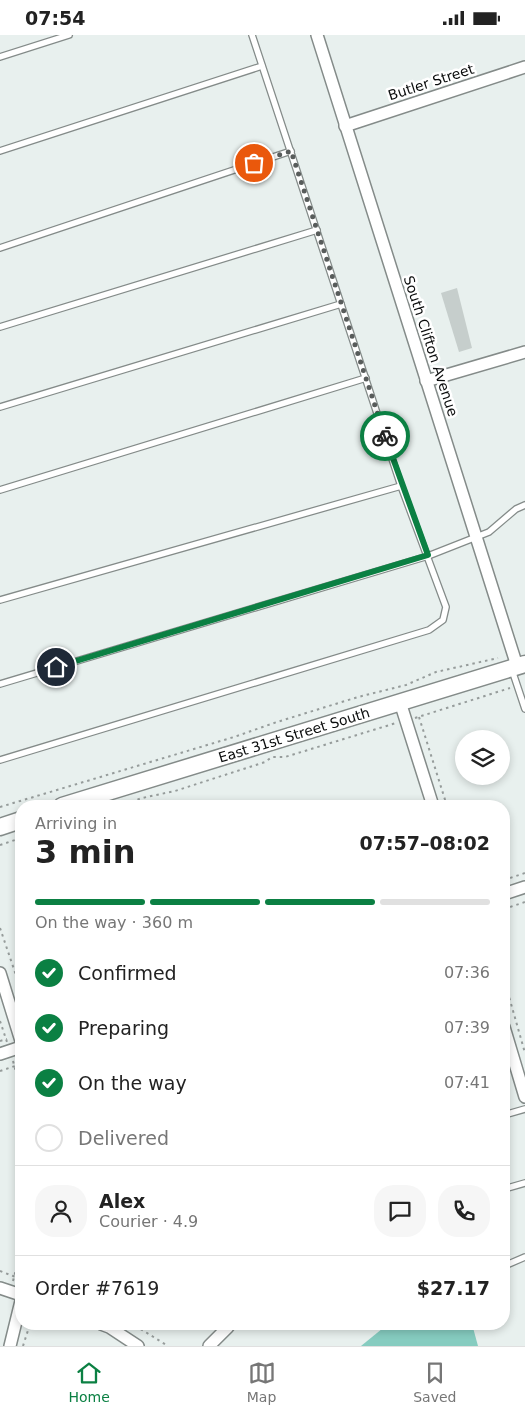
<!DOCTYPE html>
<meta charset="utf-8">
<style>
:root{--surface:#fff;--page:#f6f6f6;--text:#222;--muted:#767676;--line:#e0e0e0;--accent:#0b8043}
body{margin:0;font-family:"DejaVu Sans",sans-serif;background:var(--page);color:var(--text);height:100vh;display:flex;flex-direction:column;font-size:19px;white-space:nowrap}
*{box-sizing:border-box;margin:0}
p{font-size:16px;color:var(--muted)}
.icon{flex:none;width:28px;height:28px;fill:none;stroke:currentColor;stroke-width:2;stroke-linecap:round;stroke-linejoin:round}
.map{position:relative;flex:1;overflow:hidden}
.details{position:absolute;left:15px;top:765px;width:495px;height:530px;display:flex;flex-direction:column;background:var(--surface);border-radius:20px;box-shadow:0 2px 8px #0003}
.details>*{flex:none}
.fabs{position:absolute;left:455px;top:695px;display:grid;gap:10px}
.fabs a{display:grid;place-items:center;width:55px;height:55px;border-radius:50%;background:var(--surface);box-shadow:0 2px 8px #0003;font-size:25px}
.pin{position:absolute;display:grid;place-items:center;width:42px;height:42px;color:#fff;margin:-21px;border:2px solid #fff;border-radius:50%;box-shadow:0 1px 5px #0007}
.courier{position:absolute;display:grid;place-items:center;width:50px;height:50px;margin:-25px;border:4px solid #0b8043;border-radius:50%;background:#fff;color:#222;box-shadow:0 1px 6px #0007}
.overview em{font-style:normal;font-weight:700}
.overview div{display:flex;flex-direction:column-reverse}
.overview{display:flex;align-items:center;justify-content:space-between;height:85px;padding:0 20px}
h1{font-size:32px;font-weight:700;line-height:38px}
.bar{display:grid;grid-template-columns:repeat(4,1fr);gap:8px 5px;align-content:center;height:60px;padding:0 20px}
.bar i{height:6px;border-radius:4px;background:var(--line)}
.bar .selected{background:var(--accent)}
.bar p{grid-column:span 4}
.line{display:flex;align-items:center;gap:12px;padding:0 20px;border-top:1px solid var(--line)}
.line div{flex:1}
.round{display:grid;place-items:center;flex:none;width:52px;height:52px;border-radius:20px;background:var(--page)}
ol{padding:0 20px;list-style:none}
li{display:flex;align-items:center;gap:15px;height:55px}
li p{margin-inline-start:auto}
li .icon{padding:5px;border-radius:50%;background:var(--accent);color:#fff;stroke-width:4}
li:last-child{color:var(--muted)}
li i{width:28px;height:28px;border:2px solid var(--line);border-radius:50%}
.status{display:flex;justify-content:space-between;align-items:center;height:35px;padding:0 25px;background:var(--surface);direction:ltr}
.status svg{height:14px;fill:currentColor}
.tabs{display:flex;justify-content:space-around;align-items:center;height:70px;border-top:1px solid var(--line);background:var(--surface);font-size:14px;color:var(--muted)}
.tabs a{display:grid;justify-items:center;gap:2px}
.tabs .selected{color:var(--accent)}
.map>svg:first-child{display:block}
.green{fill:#86ccc0}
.building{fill:#c6cecc}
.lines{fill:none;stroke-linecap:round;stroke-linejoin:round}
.lane-casing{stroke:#848b89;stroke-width:8}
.street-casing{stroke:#848b89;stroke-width:14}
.secondary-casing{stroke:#848b89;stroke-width:19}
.path{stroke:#969c9b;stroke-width:2;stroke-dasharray:2.5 4;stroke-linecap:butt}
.lane{stroke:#fff;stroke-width:5.5}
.street{stroke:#fff;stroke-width:11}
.secondary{stroke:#fff;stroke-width:16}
.done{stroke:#585c5b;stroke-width:5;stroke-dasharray:0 9}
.route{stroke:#0b8043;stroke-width:6}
.labels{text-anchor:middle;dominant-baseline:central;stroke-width:5;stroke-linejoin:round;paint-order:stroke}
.street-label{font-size:14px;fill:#0a0c0c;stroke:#fff}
</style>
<div class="status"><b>07:54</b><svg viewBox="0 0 49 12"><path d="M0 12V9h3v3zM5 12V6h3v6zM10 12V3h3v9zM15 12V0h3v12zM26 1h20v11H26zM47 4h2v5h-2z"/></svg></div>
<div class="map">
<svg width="525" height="1311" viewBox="0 0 525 1311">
<rect width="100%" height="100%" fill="#e8f0ee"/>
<polygon class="green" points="388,1289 472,1289 478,1311 361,1311"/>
<polygon class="building" points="457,253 472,313 459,317 441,258"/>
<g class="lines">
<g class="lane-casing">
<g id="lane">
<polyline points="0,22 69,0"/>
<polyline points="0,116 262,31"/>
<polyline points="0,213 291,116"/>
<polyline points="0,292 317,195"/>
<polyline points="0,372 341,269"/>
<polyline points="0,455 366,343"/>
<polyline points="0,565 401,451"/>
<polyline points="512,635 525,674"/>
<polyline points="0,649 428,521 489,497 516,474 525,470"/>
<polyline points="0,725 429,595 443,585 446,572 401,451 252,0"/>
<polyline points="504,1080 525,1074"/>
<polyline points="504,1154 525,1148"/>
<polyline points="504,1231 525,1222"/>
</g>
</g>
<g class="street-casing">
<g id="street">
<polyline points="317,0 517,631"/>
<polyline points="345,91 525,32"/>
<polyline points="426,346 525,317"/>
<polyline points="400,667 433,771"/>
<polyline points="504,859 525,852"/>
<polyline points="0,938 21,1006"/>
<polyline points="504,992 525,1062"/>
<polyline points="0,1019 21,1012"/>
<polyline points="0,1253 21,1260"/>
<polyline points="101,1289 109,1292 138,1311"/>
<polyline points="10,1311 21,1266"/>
<polyline points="209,1311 228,1292"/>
</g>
</g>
<g class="secondary-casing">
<g id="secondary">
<polyline points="62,771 525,629"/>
<polyline points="0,792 21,785"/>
</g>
</g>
<g class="path">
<polyline points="419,682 447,771"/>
<polyline points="415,683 510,653"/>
<polyline points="119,771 142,763 175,756 265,727 272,722 285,722 396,688"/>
<polyline points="0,772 234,702 277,687 358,662 406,650 436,637 498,623"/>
<polyline points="0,810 21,803"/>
<polyline points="504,845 525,838"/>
<polyline points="504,874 525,867"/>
<polyline points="0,893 21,955"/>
<polyline points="504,944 525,1018"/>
<polyline points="0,986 7,1007"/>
<polyline points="0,1006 7,1004"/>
<polyline points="13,1026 21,1055"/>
<polyline points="0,1036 21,1029"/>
<polyline points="0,1236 21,1244"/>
<polyline points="13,1246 21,1215"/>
<polyline points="137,1289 139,1293 168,1311"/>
<polyline points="23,1311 30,1289"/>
</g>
<use href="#lane" class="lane"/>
<use href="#street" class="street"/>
<use href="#secondary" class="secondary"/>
</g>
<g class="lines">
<polyline class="done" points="254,128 291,116 385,401"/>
<polyline class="route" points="56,632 428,520 385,401"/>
</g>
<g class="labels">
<g class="street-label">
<text transform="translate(431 47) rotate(-18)">Butler Street</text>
<text transform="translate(431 311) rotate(72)">South Clifton Avenue</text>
<text transform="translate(294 700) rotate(-17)">East 31st Street South</text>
</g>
</g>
</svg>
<div class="fabs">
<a><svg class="icon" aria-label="layers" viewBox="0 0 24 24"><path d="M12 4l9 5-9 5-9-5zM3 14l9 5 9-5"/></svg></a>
</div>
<div class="pin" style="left:254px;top:128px;background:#ea580c"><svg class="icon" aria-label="bag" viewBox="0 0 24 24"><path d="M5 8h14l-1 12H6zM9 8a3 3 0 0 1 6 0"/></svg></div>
<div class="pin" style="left:56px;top:632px;background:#1f2937"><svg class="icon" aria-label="home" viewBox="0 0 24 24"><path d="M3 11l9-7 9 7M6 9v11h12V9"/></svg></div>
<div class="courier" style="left:385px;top:401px"><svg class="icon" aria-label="bike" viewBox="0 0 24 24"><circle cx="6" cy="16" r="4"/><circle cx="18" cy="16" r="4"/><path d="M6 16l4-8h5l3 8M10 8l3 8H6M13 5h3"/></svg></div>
<section class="details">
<div class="overview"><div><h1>3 min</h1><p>Arriving in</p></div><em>07:57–08:02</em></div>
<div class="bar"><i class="selected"></i><i class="selected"></i><i class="selected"></i><i></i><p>On the way · 360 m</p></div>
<ol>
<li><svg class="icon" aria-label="check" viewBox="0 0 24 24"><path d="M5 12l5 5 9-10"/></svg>Confirmed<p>07:36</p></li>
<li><svg class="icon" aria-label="check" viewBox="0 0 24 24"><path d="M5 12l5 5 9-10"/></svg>Preparing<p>07:39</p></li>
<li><svg class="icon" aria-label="check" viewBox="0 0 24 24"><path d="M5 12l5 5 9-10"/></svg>On the way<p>07:41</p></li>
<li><i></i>Delivered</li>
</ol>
<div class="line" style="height:90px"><a class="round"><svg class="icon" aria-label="person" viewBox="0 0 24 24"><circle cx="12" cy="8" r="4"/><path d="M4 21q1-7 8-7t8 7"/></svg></a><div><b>Alex</b><p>Courier · 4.9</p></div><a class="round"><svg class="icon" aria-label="chat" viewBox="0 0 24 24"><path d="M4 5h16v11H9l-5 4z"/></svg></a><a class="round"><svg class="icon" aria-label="phone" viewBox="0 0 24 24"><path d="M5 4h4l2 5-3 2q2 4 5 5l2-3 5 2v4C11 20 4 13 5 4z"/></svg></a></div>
<div class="line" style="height:65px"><div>Order #7619</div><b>$27.17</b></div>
</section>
</div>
<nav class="tabs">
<a class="selected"><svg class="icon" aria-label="home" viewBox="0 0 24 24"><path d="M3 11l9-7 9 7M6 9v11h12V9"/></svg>Home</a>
<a><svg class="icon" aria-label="map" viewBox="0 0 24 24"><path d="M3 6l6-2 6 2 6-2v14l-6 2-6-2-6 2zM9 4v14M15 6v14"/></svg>Map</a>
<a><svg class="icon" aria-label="saved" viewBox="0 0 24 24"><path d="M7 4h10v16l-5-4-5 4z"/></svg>Saved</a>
</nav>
